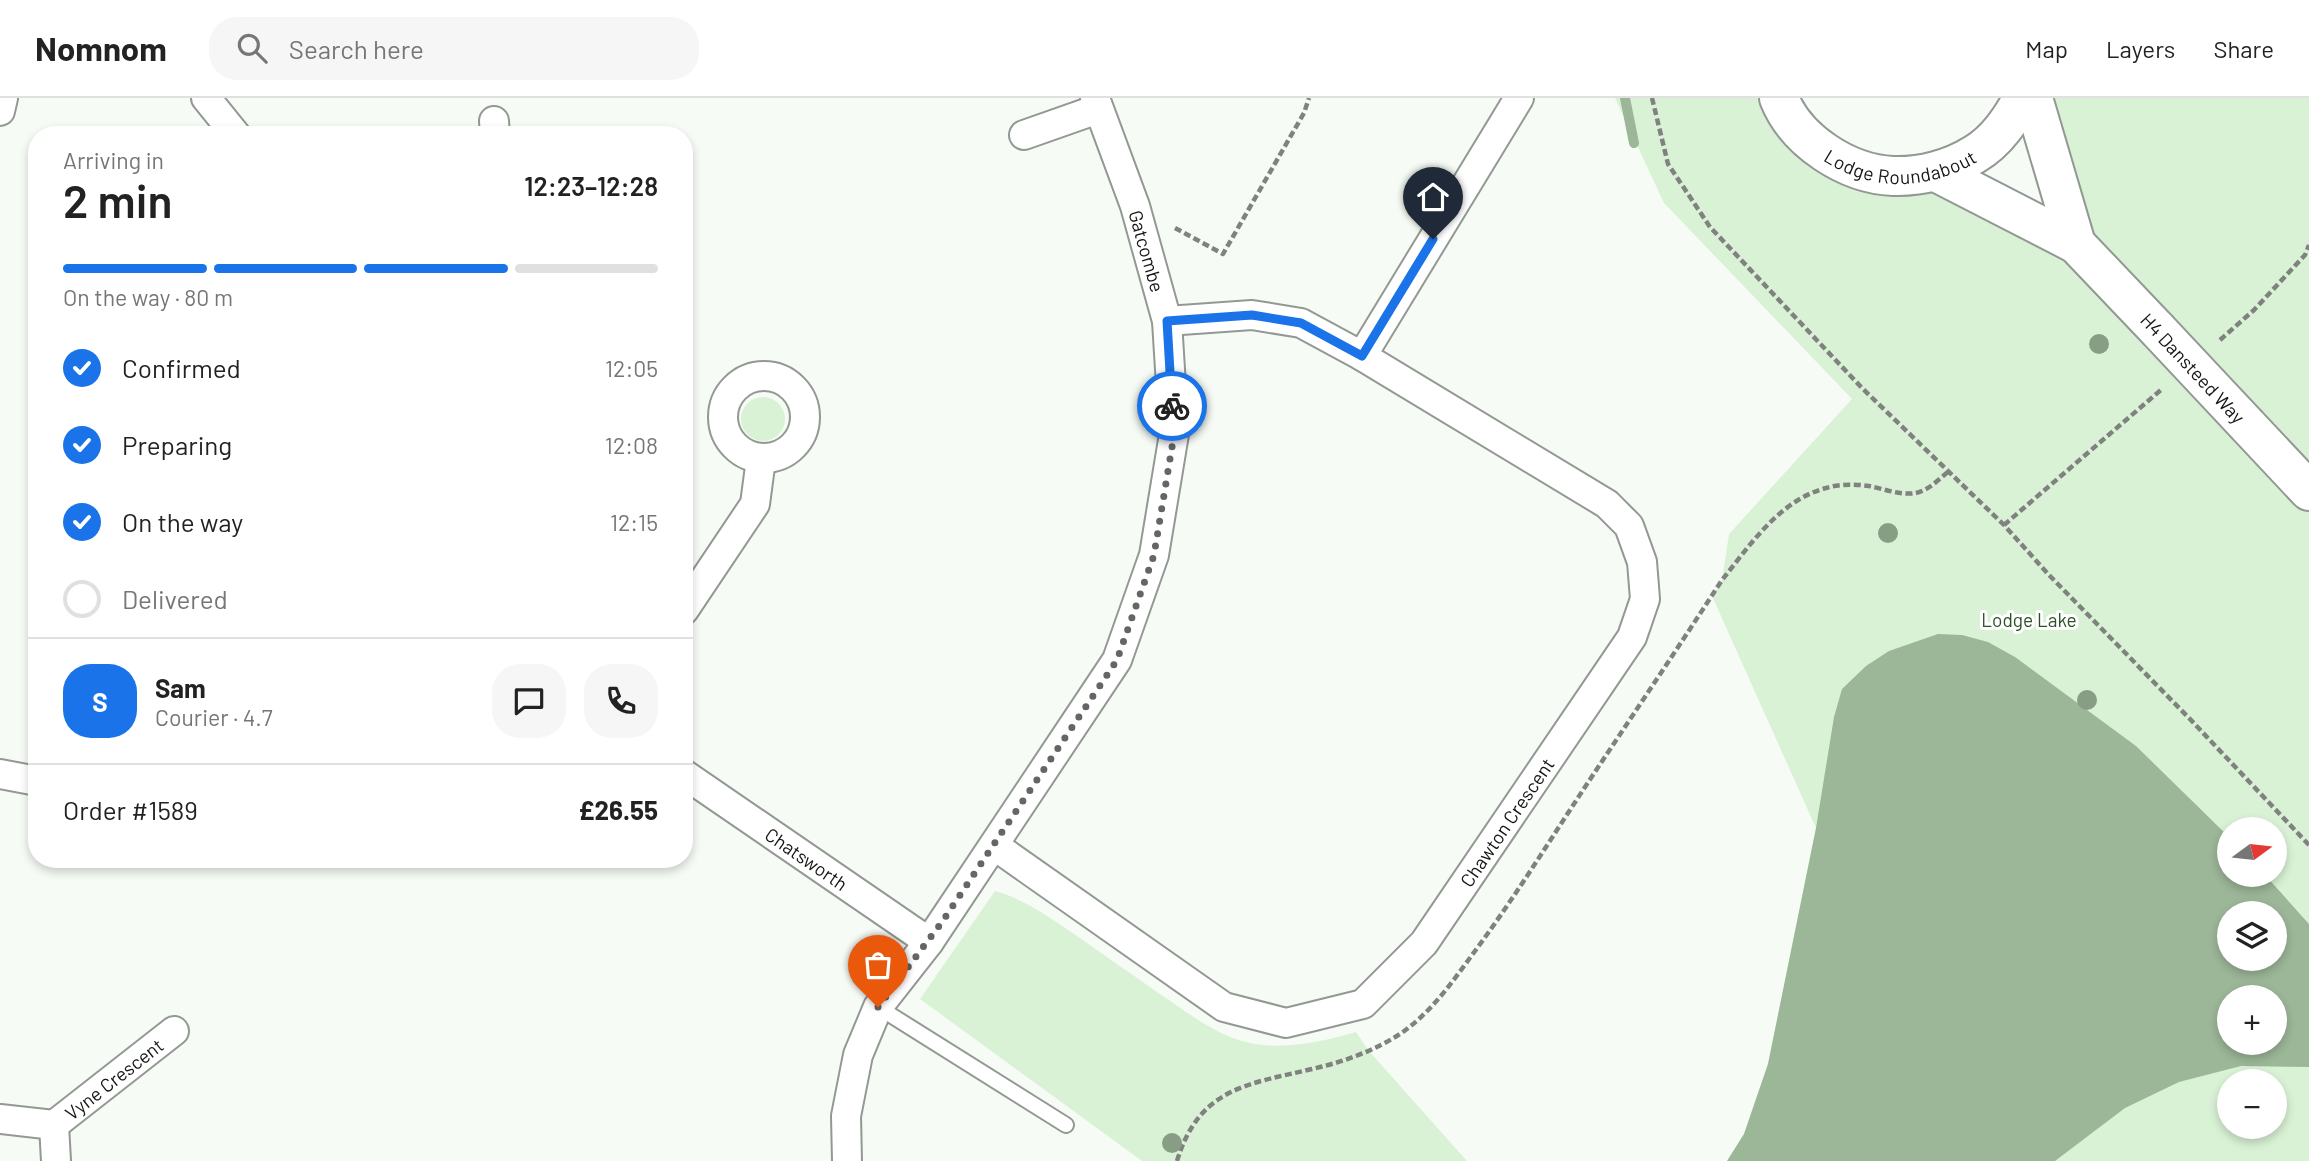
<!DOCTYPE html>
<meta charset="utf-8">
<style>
:root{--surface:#fff;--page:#f6f6f6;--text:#222;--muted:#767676;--line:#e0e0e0;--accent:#1a73e8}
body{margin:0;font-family:Barlow,sans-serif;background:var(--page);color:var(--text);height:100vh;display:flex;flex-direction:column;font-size:26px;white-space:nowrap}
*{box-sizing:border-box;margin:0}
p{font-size:23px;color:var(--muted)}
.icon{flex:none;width:38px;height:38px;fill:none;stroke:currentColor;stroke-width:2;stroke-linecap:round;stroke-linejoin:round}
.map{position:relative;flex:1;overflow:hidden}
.drawer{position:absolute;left:28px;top:28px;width:665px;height:742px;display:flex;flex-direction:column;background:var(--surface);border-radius:28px;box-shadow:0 4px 10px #0003}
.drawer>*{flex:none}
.needle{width:46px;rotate:75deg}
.controls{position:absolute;left:2217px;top:719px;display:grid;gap:14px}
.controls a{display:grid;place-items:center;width:70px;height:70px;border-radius:50%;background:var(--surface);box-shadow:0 4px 10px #0003;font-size:35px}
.pin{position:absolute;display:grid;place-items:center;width:60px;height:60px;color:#fff;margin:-72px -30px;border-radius:50% 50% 50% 0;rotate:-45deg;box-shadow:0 0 7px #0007}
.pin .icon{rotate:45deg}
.courier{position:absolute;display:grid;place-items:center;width:70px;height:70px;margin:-35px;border:5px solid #1a73e8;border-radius:50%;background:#fff;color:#222;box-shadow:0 2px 9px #0007}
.headline em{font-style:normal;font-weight:600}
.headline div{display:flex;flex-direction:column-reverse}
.headline{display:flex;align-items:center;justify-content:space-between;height:119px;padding:0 35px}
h1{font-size:46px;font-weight:600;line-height:52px}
.bar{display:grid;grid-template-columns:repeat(4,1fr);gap:10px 7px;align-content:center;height:84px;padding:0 35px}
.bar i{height:9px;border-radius:5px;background:var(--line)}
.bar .active{background:var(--accent)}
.bar p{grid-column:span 4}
.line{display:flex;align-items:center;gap:18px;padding:0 35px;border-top:2px solid var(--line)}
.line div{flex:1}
.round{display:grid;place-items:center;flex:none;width:74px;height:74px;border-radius:28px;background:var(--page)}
ol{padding:0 35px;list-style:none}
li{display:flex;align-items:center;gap:21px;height:77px}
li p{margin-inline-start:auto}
li .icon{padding:7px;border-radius:50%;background:var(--accent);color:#fff;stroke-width:4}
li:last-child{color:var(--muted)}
li i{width:38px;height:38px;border:4px solid var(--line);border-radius:50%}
header{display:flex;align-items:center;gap:42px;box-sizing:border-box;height:98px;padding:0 35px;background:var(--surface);border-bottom:2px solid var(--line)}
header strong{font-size:33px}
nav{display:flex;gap:38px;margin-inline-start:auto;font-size:24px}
.search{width:490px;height:63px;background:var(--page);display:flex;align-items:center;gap:18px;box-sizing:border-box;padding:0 24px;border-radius:28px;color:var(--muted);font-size:26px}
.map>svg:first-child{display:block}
.green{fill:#d9f2d5;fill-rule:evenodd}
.water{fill:#9cb698;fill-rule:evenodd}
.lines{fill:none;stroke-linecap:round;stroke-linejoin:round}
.stream{stroke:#9cb698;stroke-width:10}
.lane-casing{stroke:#929892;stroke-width:18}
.street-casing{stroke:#929892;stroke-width:32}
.secondary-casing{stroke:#929892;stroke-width:42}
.path{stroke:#7f827e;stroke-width:4.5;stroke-dasharray:7 3.5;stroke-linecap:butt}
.lane{stroke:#fff;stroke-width:14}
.street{stroke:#fff;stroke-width:28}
.secondary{stroke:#fff;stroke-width:38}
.secondary-bridge-casing{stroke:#929892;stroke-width:42;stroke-linecap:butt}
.secondary-bridge{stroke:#fff;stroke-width:38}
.tree{fill:#879e84}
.done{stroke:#636662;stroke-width:7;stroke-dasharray:0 12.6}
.route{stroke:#1a73e8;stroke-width:9}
.labels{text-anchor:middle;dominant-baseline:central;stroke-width:6;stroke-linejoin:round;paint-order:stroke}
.street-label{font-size:19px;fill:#141613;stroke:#fff}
.park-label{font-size:19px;fill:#2c5127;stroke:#fff}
</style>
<header>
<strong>Nomnom</strong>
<div class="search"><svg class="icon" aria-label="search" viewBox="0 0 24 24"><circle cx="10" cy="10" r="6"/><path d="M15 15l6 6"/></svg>Search here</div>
<nav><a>Map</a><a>Layers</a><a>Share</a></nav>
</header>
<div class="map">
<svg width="2309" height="1063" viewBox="0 0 2309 1063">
<rect width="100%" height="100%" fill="#f6fcf5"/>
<g class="green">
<path d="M1615,0H1778L1821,51L1936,73L2076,145L2033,0H2309V1063H1727L1744,1036L1768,966L1816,730L1712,498L1722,482L1729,436L1852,301L1664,105ZM2230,732H2275V777H2230ZM2230,816H2275V861H2230ZM2230,900H2275V945H2230ZM2230,984H2275V1029H2230Z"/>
<circle cx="763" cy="321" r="22"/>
<path d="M995,793C1024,801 1049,819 1074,836C1101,855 1129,874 1157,894C1186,913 1216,938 1250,945C1286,952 1321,944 1356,934L1369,953L1467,1063H1142L920,901Z"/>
</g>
<path class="water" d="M1938,536L1962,537L1988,544L2015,559L2136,648L2229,739L2230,777H2265L2309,826V969L2241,968L2179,984L2125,1010L2055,1063H1727L1744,1036L1768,966L1816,730L1834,619L1842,591L1866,568L1889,553ZM2230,816H2275V861H2230ZM2230,900H2275V945H2230Z"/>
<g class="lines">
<polyline class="stream" points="1625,0 1634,45"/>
<g class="lane-casing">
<polyline id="lane" points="878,909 1066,1027"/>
</g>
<g class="street-casing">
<g id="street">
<polyline points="206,0 236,37"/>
<polyline points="0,13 3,0"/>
<polyline points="494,23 495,37"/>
<polyline points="1024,37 1098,11"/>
<polyline points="1362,258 1519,0"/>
<circle cx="764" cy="319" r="41"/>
<polyline points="684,512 755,406 761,361"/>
<polyline points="0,676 37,683"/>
<path id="s1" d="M684,676L929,844"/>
<path id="s2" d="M995,748L1224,909L1286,925L1363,906L1424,845L1632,539L1645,501L1642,464L1629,428L1607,406L1362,258L1301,225L1252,217L1167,223"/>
<path id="s3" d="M0,1021L54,1027L174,933"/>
<polyline points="54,1027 56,1063"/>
<polyline points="847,1063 846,1018 858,957 878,909 929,844 1117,562 1154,457 1174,336 1167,223 1135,108 1095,0"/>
</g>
</g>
<g class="secondary-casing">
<g id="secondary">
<path id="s4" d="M1779,0C1796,43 1847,76 1893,78C1921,79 1951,71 1975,56C1997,43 2011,21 2023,0"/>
<polyline points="2033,0 2076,146"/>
<polyline points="1936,74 2076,146 2157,231"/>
<polyline points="2248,328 2309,393"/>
</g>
</g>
<g class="path">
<polyline points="1652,0 1668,66 1710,129 1862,290 2004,427 2049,477 2189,620 2309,747"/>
<polyline points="1175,130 1223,156 1304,15 1309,0"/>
<polyline points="2220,242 2254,212 2305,157 2309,147"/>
<polyline points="2004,427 2162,291"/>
<path d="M1177,1063C1199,990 1248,986 1312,971C1343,964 1374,953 1400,936C1431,915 1453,883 1475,853C1515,799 1550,742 1587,686C1632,618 1678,550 1722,482C1750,447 1780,402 1826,390C1839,386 1855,386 1869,388C1885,391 1907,400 1922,393C1932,389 1940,380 1948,374"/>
</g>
<use href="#lane" class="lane"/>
<use href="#street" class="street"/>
<use href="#secondary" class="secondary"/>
<g class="secondary-bridge-casing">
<polyline id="secondary-bridge" points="2157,231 2248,328"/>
</g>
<use href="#secondary-bridge" class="secondary-bridge"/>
</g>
<g class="tree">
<circle cx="2099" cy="246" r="10"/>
<circle cx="1888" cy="435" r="10"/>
<circle cx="2087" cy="602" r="10"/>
<circle cx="1172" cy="1045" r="10"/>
</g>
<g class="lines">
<polyline class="done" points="878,909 942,824 1117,562 1154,457 1174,337 1172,308"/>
<polyline class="route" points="1172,308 1167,223 1252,217 1301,225 1362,258 1433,141"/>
</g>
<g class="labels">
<g class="street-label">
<text stroke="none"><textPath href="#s4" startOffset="152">Lodge Roundabout</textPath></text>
<text transform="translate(1147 153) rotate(74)">Gatcombe</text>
<text transform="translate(2193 270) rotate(47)">H4 Dansteed Way</text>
<text stroke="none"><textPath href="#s2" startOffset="656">Chawton Crescent</textPath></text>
<text stroke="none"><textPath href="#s1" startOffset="149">Chatsworth</textPath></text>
<text stroke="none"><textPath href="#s3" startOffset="130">Vyne Crescent</textPath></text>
</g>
<g class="park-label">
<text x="2029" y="521">Lodge Lake</text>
</g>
</g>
</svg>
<div class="controls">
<a><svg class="needle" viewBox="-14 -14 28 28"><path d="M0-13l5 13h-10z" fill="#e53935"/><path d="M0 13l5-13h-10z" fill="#767676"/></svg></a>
<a><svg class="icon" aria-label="layers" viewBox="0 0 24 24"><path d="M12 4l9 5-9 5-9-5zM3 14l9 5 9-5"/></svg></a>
<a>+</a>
<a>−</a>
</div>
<div class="pin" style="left:878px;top:909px;background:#ea580c"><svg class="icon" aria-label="bag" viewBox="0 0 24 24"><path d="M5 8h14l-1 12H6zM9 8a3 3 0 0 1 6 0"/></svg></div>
<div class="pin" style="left:1433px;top:141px;background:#1f2937"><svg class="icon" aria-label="home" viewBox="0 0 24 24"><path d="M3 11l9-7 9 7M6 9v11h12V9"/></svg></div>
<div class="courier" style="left:1172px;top:308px"><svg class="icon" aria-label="bike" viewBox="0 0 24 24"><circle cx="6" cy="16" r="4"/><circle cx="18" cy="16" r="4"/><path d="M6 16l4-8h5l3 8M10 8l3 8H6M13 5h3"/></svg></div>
<section class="drawer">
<div class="headline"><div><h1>2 min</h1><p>Arriving in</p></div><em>12:23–12:28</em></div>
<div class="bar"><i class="active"></i><i class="active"></i><i class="active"></i><i></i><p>On the way · 80 m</p></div>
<ol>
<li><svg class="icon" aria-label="check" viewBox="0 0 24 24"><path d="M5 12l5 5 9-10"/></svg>Confirmed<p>12:05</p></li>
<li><svg class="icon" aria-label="check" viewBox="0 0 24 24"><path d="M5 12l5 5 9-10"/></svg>Preparing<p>12:08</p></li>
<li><svg class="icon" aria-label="check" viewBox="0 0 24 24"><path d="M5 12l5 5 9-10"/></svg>On the way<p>12:15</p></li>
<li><i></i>Delivered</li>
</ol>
<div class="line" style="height:126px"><b class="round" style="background:var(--accent);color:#fff">S</b><div><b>Sam</b><p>Courier · 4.7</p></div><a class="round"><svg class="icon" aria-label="chat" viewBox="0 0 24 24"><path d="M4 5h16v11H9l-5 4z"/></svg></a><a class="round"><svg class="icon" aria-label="phone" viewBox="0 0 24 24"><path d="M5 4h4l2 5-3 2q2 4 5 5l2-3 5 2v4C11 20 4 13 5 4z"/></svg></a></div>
<div class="line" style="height:91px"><div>Order #1589</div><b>£26.55</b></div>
</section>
</div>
